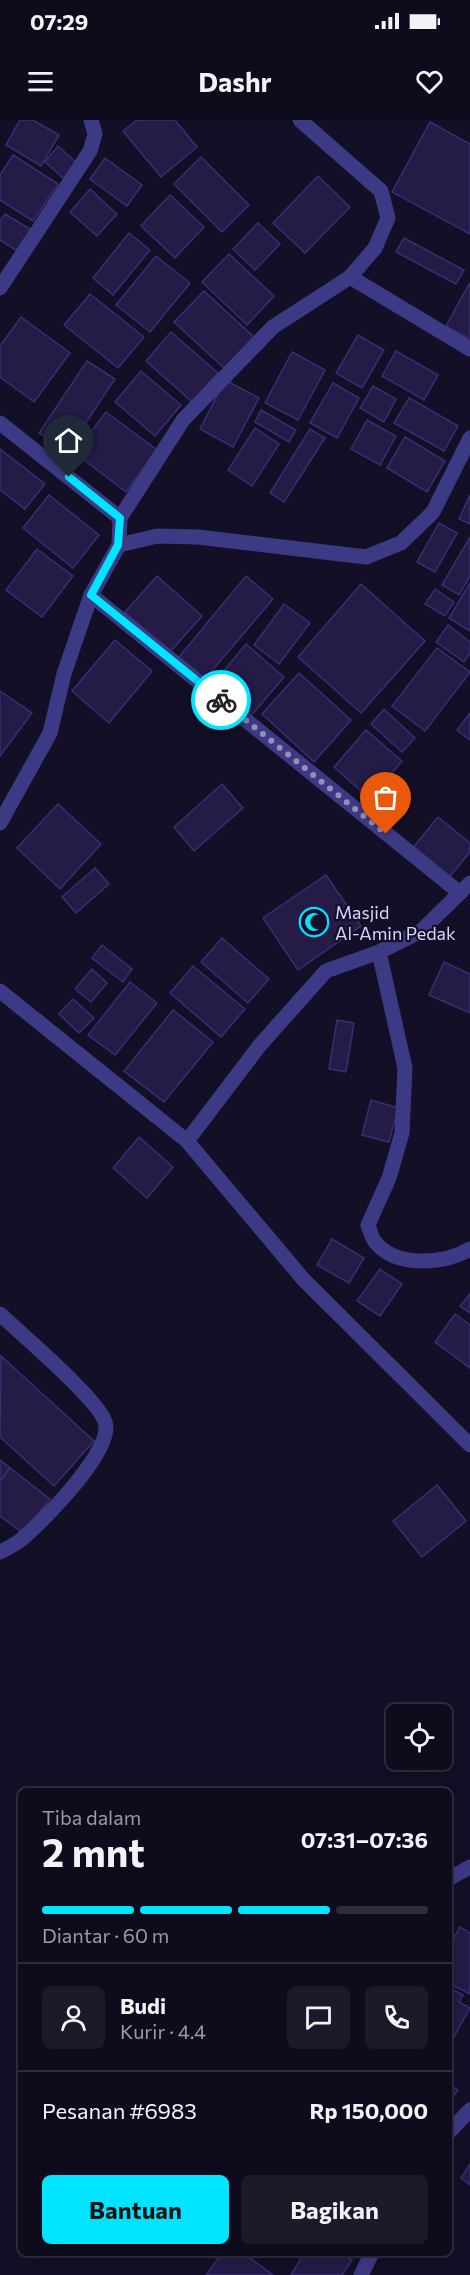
<!DOCTYPE html>
<html lang="id">
<meta charset="utf-8">
<style>
:root{--surface:#0e0b1c;--page:#1c1929;--text:#f1f3f6;--muted:#9b9ba3;--line:#2e2b3b;--accent:#00e5ff}
body{margin:0;font-family:Commissioner,sans-serif;background:var(--page);color:var(--text);height:100vh;display:flex;flex-direction:column;font-size:22px;white-space:nowrap}
*{box-sizing:border-box;margin:0}
p{font-size:20px;color:var(--muted)}
.icon{flex:none;width:33px;height:33px;fill:none;stroke:currentColor;stroke-width:2;stroke-linecap:round;stroke-linejoin:round}
.map{position:relative;flex:1;overflow:hidden}
.sheet{position:absolute;left:18px;top:1668px;width:434px;height:468px;display:flex;flex-direction:column;background:var(--surface);border-radius:9px;box-shadow:0 6px 24px #0002,0 0 0 2px var(--line)}
.sheet>*{flex:none}
.fabs{position:absolute;left:386px;top:1584px;display:grid;gap:12px}
.fabs a{display:grid;place-items:center;width:66px;height:66px;border-radius:9px;background:var(--surface);box-shadow:0 6px 24px #0002,0 0 0 2px var(--line);font-size:30px}
.pin{position:absolute;display:grid;place-items:center;width:51px;height:51px;color:#fff;margin:-62px -26px;border-radius:50% 50% 50% 0;rotate:-45deg;box-shadow:0 0 6px #0007}
.pin .icon{rotate:45deg}
.courier{position:absolute;display:grid;place-items:center;width:60px;height:60px;margin:-30px;border:4px solid #00e5ff;border-radius:50%;background:#fff;color:#222;box-shadow:0 2px 8px #0007}
.head em{font-style:normal;font-weight:700}
.head div{display:flex;flex-direction:column-reverse}
.head{display:flex;align-items:center;justify-content:space-between;height:102px;padding:0 24px}
h1{font-size:39px;font-weight:700;line-height:45px}
.bar{display:grid;grid-template-columns:repeat(4,1fr);gap:9px 6px;align-content:center;height:72px;padding:0 24px}
.bar i{height:8px;border-radius:4px;background:var(--line)}
.bar .active{background:var(--accent)}
.bar p{grid-column:span 4}
.line{display:flex;align-items:center;gap:15px;padding:0 24px;border-top:2px solid var(--line)}
.line div{flex:1}
.round{display:grid;place-items:center;flex:none;width:63px;height:63px;border-radius:9px;background:var(--page)}
.cta{display:flex;gap:12px;margin-top:auto;padding:12px 24px}
.cta a{flex:1;height:69px;border-radius:9px;background:var(--accent);color:#111;font-size:24px;font-weight:700;line-height:69px;text-align:center}
.cta a+a{background:var(--page);color:var(--text)}
.status{display:flex;justify-content:space-between;align-items:center;height:42px;padding:0 30px;background:var(--surface);direction:ltr}
.status svg{height:16px;fill:currentColor}
header{display:flex;justify-content:space-between;align-items:center;height:78px;padding:0 24px;background:var(--surface);font-size:27px;font-weight:700}
.map>svg:first-child{display:block}
.building{fill:#241b47;stroke:#3b2d73;stroke-width:1.5}
.lines{fill:none;stroke-linecap:round;stroke-linejoin:round}
.minor{stroke:#3d3a85;stroke-width:15}
.done{stroke:#948fb3;stroke-width:6;stroke-dasharray:0 10.8}
.route{stroke:#00e5ff;stroke-width:8}
.labels{text-anchor:middle;dominant-baseline:central;stroke-width:4.5;stroke-linejoin:round;paint-order:stroke}
.poi-label{font-size:18px;fill:#d9d4ff;stroke:#130f26;text-anchor:start}
</style>
<div class="status"><b>07:29</b><svg viewBox="0 0 49 12"><path d="M0 12V9h3v3zM5 12V6h3v6zM10 12V3h3v9zM15 12V0h3v12zM26 1h20v11H26zM47 4h2v5h-2z"/></svg></div>
<header><svg class="icon" aria-label="menu" viewBox="0 0 24 24"><path d="M4 6h16M4 12h16M4 18h16"/></svg>Dashr<svg class="icon" aria-label="heart" viewBox="0 0 24 24"><path d="M12 20l-8-8c-3-5 5-10 8-4 3-6 11-1 8 4z"/></svg></header>
<div class="map">
<svg width="470" height="2155" viewBox="0 0 470 2155">
<rect width="100%" height="100%" fill="#130f26"/>
<g class="building">
<polygon points="20,0 33,0 59,15 41,46 6,25"/>
<polygon points="137,0 175,0 197,27 161,57 123,11"/>
<polygon points="430,2 470,24 470,114 392,72"/>
<polygon points="58,26 77,43 64,59 45,42"/>
<polygon points="13,35 58,64 33,101 0,80 0,55"/>
<polygon points="201,37 249,85 222,112 174,64"/>
<polygon points="105,38 142,65 127,86 90,59"/>
<polygon points="318,56 350,87 305,133 273,103"/>
<polygon points="90,69 117,94 97,116 70,92"/>
<polygon points="170,75 204,107 175,138 141,106"/>
<polygon points="5,94 35,112 22,134 0,120 0,101"/>
<polygon points="258,103 280,124 255,150 233,129"/>
<polygon points="129,113 150,130 113,175 93,158"/>
<polygon points="404,118 464,150 456,164 396,132"/>
<polygon points="229,134 274,176 247,205 202,162"/>
<polygon points="156,136 190,163 150,212 116,185"/>
<polygon points="469,164 470,165 470,219 446,206"/>
<polygon points="204,171 254,217 225,249 174,202"/>
<polygon points="90,174 144,217 118,248 64,205"/>
<polygon points="21,197 70,233 34,282 0,257 0,226"/>
<polygon points="171,212 218,253 192,282 146,241"/>
<polygon points="358,215 384,230 362,268 336,253"/>
<polygon points="396,231 438,255 424,280 382,256"/>
<polygon points="292,232 325,250 298,300 265,283"/>
<polygon points="87,241 115,259 67,331 39,313"/>
<polygon points="141,251 181,285 155,316 115,282"/>
<polygon points="225,260 259,278 233,327 200,309"/>
<polygon points="333,263 359,278 337,318 310,303"/>
<polygon points="373,266 396,279 384,302 360,288"/>
<polygon points="409,278 458,306 444,331 394,303"/>
<polygon points="261,290 296,310 289,322 255,302"/>
<polygon points="106,292 157,330 126,372 75,333"/>
<polygon points="367,300 396,316 380,345 351,329"/>
<polygon points="255,308 279,324 252,366 228,350"/>
<polygon points="310,309 325,318 284,382 270,373"/>
<polygon points="405,317 445,341 427,372 387,348"/>
<polygon points="0,329 45,364 25,389 0,370"/>
<polygon points="49,375 99,415 73,448 23,408"/>
<polygon points="470,375 470,404 459,399"/>
<polygon points="439,403 457,413 435,452 417,442"/>
<polygon points="470,417 470,456 459,475 442,465"/>
<polygon points="37,429 73,456 42,497 6,470"/>
<polygon points="157,456 202,496 170,532 125,492"/>
<polygon points="246,456 273,479 205,559 179,537"/>
<polygon points="470,463 470,511 449,498"/>
<polygon points="361,464 425,521 361,593 298,537"/>
<polygon points="435,469 454,482 445,496 425,484"/>
<polygon points="284,484 310,503 279,544 254,525"/>
<polygon points="448,505 470,522 470,533 464,542 436,522"/>
<polygon points="115,520 152,551 109,603 72,571"/>
<polygon points="246,524 284,557 250,597 212,565"/>
<polygon points="437,528 470,552 425,611 392,586"/>
<polygon points="299,553 351,600 314,642 262,594"/>
<polygon points="0,571 32,593 0,636"/>
<polygon points="384,589 415,618 402,632 371,604"/>
<polygon points="470,593 470,620 457,610"/>
<polygon points="366,610 402,641 370,679 334,647"/>
<polygon points="222,664 243,688 194,731 174,707"/>
<polygon points="58,684 101,724 60,769 17,728"/>
<polygon points="438,697 470,723 470,732 447,760 411,730"/>
<polygon points="95,748 109,764 76,793 62,777"/>
<polygon points="326,755 361,806 298,850 263,798"/>
<polygon points="222,818 269,859 248,883 201,842"/>
<polygon points="102,825 132,849 123,862 92,838"/>
<polygon points="444,842 470,854 470,893 429,875"/>
<polygon points="193,846 245,889 221,917 170,873"/>
<polygon points="92,849 107,863 91,882 75,869"/>
<polygon points="130,862 157,883 115,935 88,915"/>
<polygon points="73,879 94,898 79,913 59,894"/>
<polygon points="173,890 213,922 164,982 124,951"/>
<polygon points="337,900 354,903 346,952 329,949"/>
<polygon points="371,980 398,988 389,1022 362,1015"/>
<polygon points="139,1017 173,1047 147,1078 113,1048"/>
<polygon points="332,1119 364,1138 349,1163 317,1145"/>
<polygon points="380,1149 402,1164 380,1196 357,1181"/>
<polygon points="470,1174 470,1193 460,1186"/>
<polygon points="455,1194 470,1205 470,1248 435,1222"/>
<polygon points="1,1236 94,1321 54,1366 0,1317"/>
<polygon points="0,1340 10,1348 0,1361"/>
<polygon points="10,1348 50,1379 23,1413 0,1396 0,1361"/>
<polygon points="437,1365 466,1401 422,1437 393,1401"/>
<polygon points="460,1807 470,1813 470,1874 448,1863 448,1828"/>
<polygon points="448,1867 463,1875 459,1882 470,1888 450,1924"/>
<polygon points="448,1964 458,1970 448,1983"/>
<polygon points="470,2044 470,2065 461,2058"/>
<polygon points="222,2133 243,2133 273,2155 206,2155"/>
<polygon points="304,2133 341,2133 352,2140 342,2155 291,2155"/>
</g>
<g class="lines">
<g class="minor">
<polyline points="350,157 470,229"/>
<polyline points="0,168 90,31 95,14 91,0"/>
<polyline points="0,303 120,398"/>
<polyline points="119,425 157,416 198,417 366,437 401,423 433,392 470,318"/>
<polyline points="91,475 460,773"/>
<polyline points="0,703 50,613 64,554 91,475 119,425 120,398 183,300 273,207 350,157 375,128 388,98 381,71 300,0"/>
<path d="M470,763L421,811L379,832L405,948L402,1013L389,1058L368,1105C370,1111 372,1119 376,1123C397,1148 445,1144 470,1129"/>
<polyline points="0,871 187,1021 303,1159 470,1325"/>
<polyline points="187,1021 260,925 326,851 379,832"/>
<path d="M0,1194C21,1214 99,1280 105,1302C115,1329 44,1400 23,1418C17,1424 8,1428 0,1432"/>
<polyline points="448,1759 470,1747"/>
<polyline points="448,2013 470,1990"/>
<polyline points="361,2155 372,2133"/>
</g>
</g>
<g class="lines">
<polyline class="done" points="221,580 386,714"/>
<polyline class="route" points="69,357 120,398 118,425 91,475 221,580"/>
</g>
<defs>
<g id="mosque-ring" transform="scale(1.5)"><circle r="9.5" fill="#130f26" stroke="#00e5ff" stroke-width="1.5"/><path d="M3.5-4.9A6 6 0 1 0 3.5 4.9A5 5 0 1 1 3.5-4.9Z" fill="#00e5ff"/></g>
</defs>
<g fill-rule="evenodd">
<use href="#mosque-ring" x="314" y="802"/>
</g>
<g class="labels">
<g class="poi-label">
<text x="335" y="792">Masjid<tspan x="335" dy="21">Al-Amin Pedak</tspan></text>
</g>
</g>
</svg>
<div class="fabs">
<a><svg class="icon" aria-label="locate" viewBox="0 0 24 24"><circle cx="12" cy="12" r="6"/><path d="M12 2v4M12 18v4M2 12h4M18 12h4"/></svg></a>
</div>
<div class="pin" style="left:386px;top:714px;background:#ea580c"><svg class="icon" aria-label="bag" viewBox="0 0 24 24"><path d="M5 8h14l-1 12H6zM9 8a3 3 0 0 1 6 0"/></svg></div>
<div class="pin" style="left:69px;top:357px;background:#1f2937"><svg class="icon" aria-label="home" viewBox="0 0 24 24"><path d="M3 11l9-7 9 7M6 9v11h12V9"/></svg></div>
<div class="courier" style="left:221px;top:580px"><svg class="icon" aria-label="bike" viewBox="0 0 24 24"><circle cx="6" cy="16" r="4"/><circle cx="18" cy="16" r="4"/><path d="M6 16l4-8h5l3 8M10 8l3 8H6M13 5h3"/></svg></div>
<section class="sheet">
<div class="head"><div><h1>2 mnt</h1><p>Tiba dalam</p></div><em>07:31–07:36</em></div>
<div class="bar"><i class="active"></i><i class="active"></i><i class="active"></i><i></i><p>Diantar · 60 m</p></div>
<div class="line" style="height:108px"><a class="round"><svg class="icon" aria-label="person" viewBox="0 0 24 24"><circle cx="12" cy="8" r="4"/><path d="M4 21q1-7 8-7t8 7"/></svg></a><div><b>Budi</b><p>Kurir · 4.4</p></div><a class="round"><svg class="icon" aria-label="chat" viewBox="0 0 24 24"><path d="M4 5h16v11H9l-5 4z"/></svg></a><a class="round"><svg class="icon" aria-label="phone" viewBox="0 0 24 24"><path d="M5 4h4l2 5-3 2q2 4 5 5l2-3 5 2v4C11 20 4 13 5 4z"/></svg></a></div>
<div class="line" style="height:78px"><div>Pesanan #6983</div><b>Rp 150,000</b></div>
<div class="cta"><a>Bantuan</a><a>Bagikan</a></div>
</section>
</div>
